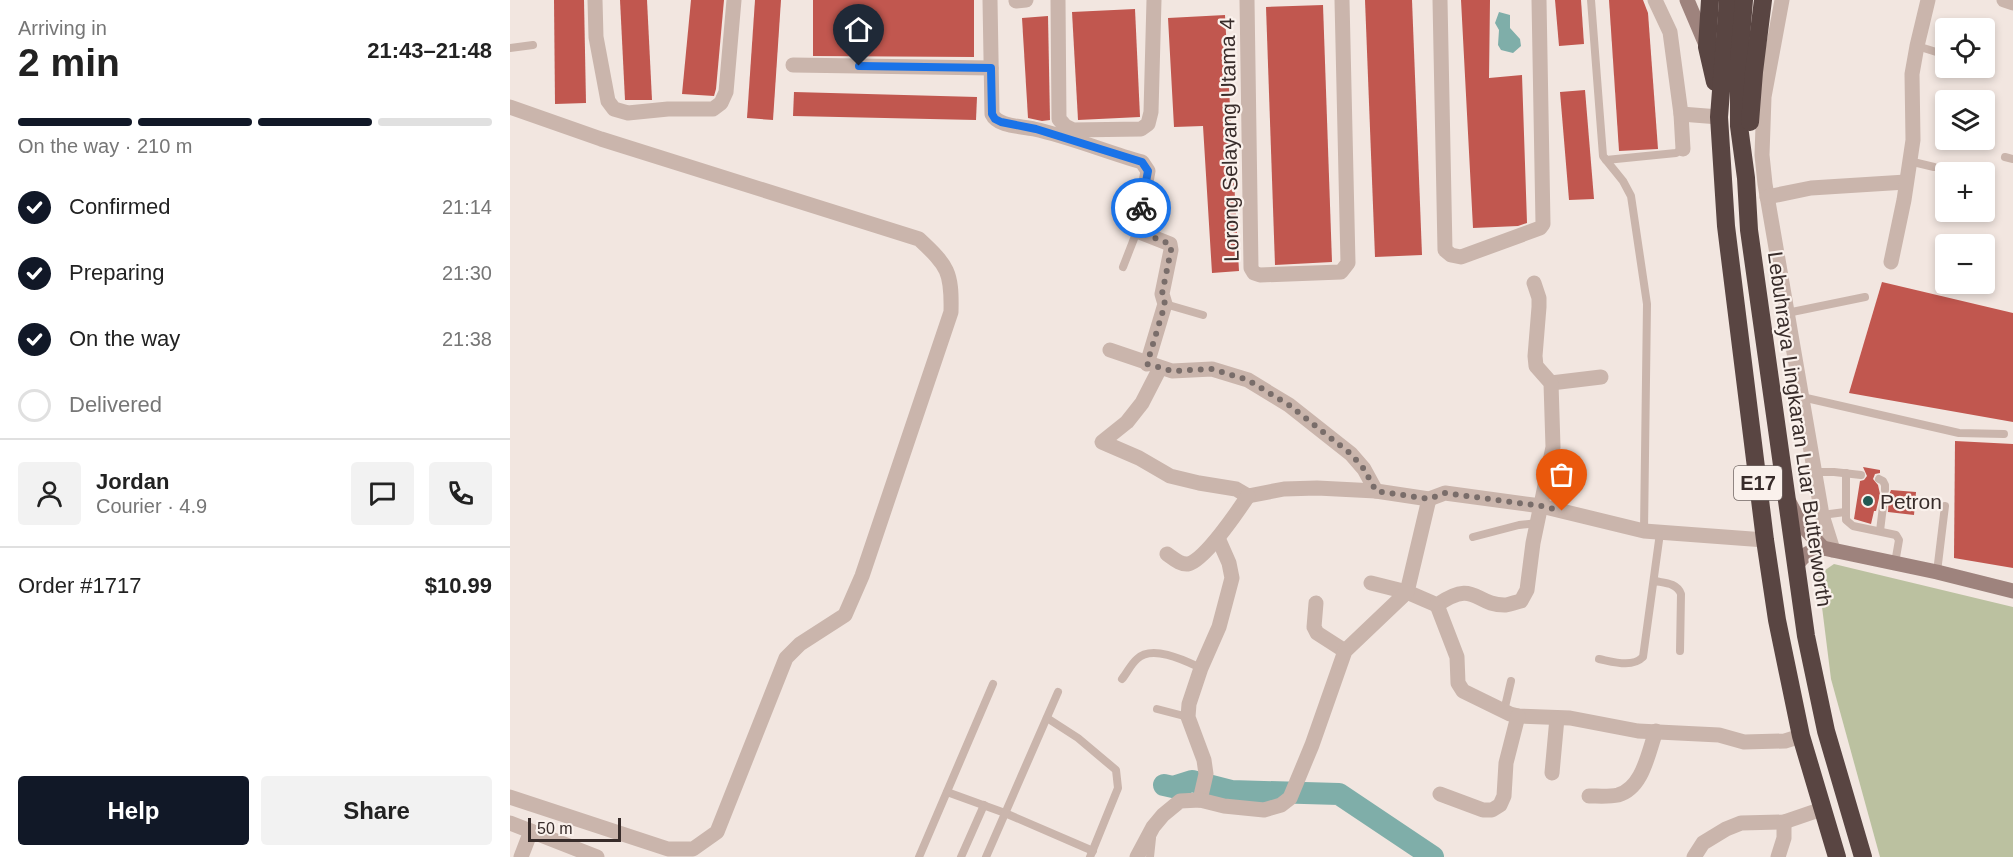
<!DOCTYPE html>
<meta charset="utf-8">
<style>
:root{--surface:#fff;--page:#f2f2f2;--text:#222;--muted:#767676;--line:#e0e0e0;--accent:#111827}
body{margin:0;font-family:Arial,sans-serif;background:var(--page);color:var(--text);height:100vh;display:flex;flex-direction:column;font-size:22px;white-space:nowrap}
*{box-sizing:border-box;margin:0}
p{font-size:20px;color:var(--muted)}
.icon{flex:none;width:33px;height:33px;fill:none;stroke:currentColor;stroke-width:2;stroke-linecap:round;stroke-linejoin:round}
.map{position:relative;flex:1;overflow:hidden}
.details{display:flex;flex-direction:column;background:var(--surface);width:510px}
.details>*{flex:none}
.fabs{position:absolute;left:1425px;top:18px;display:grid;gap:12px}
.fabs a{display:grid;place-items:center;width:60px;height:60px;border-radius:6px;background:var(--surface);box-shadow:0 3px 9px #0003;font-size:30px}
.scale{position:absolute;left:18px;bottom:15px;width:93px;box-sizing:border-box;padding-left:6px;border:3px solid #382c2a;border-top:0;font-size:16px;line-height:21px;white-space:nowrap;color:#382c2a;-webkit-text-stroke:4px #faf1ec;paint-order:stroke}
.pin{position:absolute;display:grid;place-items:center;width:51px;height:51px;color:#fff;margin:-62px -26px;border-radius:50% 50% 50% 0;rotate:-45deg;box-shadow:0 0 6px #0007}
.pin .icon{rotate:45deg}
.courier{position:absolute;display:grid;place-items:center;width:60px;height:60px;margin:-30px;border:4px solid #1a73e8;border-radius:50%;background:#fff;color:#222;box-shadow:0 2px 8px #0007}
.headline em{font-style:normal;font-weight:800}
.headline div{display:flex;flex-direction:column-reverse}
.headline{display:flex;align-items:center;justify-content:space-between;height:102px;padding:0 18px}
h1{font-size:39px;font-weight:800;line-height:45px}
.bar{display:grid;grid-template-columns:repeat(4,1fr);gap:9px 6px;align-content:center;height:72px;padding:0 18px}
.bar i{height:8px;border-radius:4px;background:var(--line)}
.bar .selected{background:var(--accent)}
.bar p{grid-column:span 4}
.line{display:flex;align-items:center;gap:15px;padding:0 18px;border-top:2px solid var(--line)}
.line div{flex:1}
.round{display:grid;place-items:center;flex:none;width:63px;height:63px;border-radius:6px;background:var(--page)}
ol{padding:0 18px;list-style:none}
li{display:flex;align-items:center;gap:18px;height:66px}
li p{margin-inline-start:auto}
li .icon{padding:6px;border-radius:50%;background:var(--accent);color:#fff;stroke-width:4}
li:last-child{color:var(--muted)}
li i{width:33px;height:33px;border:3px solid var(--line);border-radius:50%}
.cta{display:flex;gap:12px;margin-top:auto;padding:12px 18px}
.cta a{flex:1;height:69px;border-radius:6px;background:var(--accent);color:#fff;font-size:24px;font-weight:800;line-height:69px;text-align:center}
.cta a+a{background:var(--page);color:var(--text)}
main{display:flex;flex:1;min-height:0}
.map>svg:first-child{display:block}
.green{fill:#bbc1a0}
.water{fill:#7faea9}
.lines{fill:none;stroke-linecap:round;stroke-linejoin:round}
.river{stroke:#7faea9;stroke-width:22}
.building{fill:#c1574f}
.lane{stroke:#cab5ac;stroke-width:8}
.street{stroke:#cab5ac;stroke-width:15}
.secondary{stroke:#9e837d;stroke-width:15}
.highway{stroke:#594542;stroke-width:18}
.done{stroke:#796d6a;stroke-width:6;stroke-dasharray:0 10.8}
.route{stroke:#1a73e8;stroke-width:8}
.poi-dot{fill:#215953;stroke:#faf1ec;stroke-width:2}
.labels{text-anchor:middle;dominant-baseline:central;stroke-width:4.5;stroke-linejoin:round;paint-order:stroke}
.shield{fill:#faf1ec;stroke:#726764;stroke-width:1.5}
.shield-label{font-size:20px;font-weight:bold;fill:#382c2a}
.street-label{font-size:21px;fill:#382c2a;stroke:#faf1ec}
.poi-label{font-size:21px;fill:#382c2a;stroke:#faf1ec;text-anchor:start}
</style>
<main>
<section class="details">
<div class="headline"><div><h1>2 min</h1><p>Arriving in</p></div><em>21:43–21:48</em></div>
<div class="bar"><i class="selected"></i><i class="selected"></i><i class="selected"></i><i></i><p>On the way · 210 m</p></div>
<ol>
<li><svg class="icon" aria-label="check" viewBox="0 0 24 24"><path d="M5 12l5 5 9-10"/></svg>Confirmed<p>21:14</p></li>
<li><svg class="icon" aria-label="check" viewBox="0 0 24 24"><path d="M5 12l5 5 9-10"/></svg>Preparing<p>21:30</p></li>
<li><svg class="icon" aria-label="check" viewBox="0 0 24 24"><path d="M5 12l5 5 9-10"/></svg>On the way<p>21:38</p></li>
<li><i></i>Delivered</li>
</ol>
<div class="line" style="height:108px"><a class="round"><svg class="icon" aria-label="person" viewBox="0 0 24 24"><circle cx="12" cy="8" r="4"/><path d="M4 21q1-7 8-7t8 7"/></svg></a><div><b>Jordan</b><p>Courier · 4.9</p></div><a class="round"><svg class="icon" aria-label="chat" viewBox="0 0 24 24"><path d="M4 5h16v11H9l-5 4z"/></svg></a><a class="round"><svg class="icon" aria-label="phone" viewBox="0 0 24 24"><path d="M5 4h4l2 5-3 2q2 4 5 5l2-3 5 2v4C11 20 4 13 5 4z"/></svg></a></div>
<div class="line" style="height:78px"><div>Order #1717</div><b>$10.99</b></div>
<div class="cta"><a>Help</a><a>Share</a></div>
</section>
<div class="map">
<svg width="1503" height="857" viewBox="0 0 1503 857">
<rect width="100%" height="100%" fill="#f2e6e0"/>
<polygon class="green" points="1324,564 1503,607 1503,857 1370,857 1321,679 1308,575"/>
<polygon class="water" points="989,12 1000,15 1000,28 1010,39 1011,46 1003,53 991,50 988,45 989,30 985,23"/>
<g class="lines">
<polyline class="river" points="654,785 663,787 682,781 721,791 829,794 923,857"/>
</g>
<g class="building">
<polygon points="44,0 74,0 76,103 45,104"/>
<polygon points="110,0 137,0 142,100 115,100"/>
<polygon points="181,0 214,0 206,89 204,96 172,94"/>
<polygon points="245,0 271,0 263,120 237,118"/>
<polygon points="303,0 464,0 464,57 303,56"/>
<polygon points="855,0 902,0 912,255 865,257"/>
<polygon points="951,0 980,0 979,78 1012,75 1017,223 1008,226 963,228"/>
<polygon points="1045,0 1071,0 1074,44 1049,46"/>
<polygon points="1099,0 1133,0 1138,13 1148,149 1109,151"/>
<polygon points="813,5 822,262 765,265 756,7"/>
<polygon points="625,9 630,117 568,120 562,12"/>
<polygon points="715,15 729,271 702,273 693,126 664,127 658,18"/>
<polygon points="538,16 540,120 532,121 518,118 512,18"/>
<polygon points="1075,90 1084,199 1059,200 1050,92"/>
<polygon points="284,92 467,97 466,120 283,116"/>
<polygon points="1372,282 1503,313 1503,422 1339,393"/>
<polygon points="1445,441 1503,444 1503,568 1444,558"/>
<polygon points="1353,467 1370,470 1370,473 1365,474 1363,479 1368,485 1370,494 1366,511 1364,511 1361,524 1344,519 1350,481 1354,480 1357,476"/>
<polygon points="1381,490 1406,492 1404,515 1378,512 1379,495"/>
</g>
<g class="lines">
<g class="lane">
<polyline points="1081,0 1093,156 1096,160 1166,153 1173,149"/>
<polyline points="1407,46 1436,55"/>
<polyline points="0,48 23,45"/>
<polyline points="1495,157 1503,159"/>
<polyline points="1096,160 1113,181 1121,196 1137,304 1134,531"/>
<polyline points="1399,161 1424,167"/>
<polyline points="613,267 627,231"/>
<polyline points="655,304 693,315"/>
<polyline points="1277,313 1355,297"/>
<polyline points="1292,397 1449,433 1494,434"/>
<polyline points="1306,472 1324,472 1351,475"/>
<polyline points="1336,473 1336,520 1343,526 1386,535 1389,540 1385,563"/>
<polyline points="1369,479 1373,481 1375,485 1375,490"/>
<polyline points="1312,515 1335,512"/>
<polyline points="1370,531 1374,498"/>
<polyline points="963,537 1009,525 1028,523"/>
<polyline points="1427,572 1435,506"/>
<path d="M1145,581C1155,583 1167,583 1171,594L1170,651"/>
<path d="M1089,659C1104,662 1122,668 1133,657L1150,533"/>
<path d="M612,679C617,673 621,664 627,659C642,644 676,661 691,668"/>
<polyline points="647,709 678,717"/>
<polyline points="994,711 1001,681"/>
<polyline points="537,718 568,738 606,770 608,788 580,857"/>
<polyline points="437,792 495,813 583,851"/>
<polyline points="409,857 483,684"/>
<polyline points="451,857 474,805"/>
<polyline points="476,857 548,692"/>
<polyline points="640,857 642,838"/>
</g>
<g class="street">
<polyline points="85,0 86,37 98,101 104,109 118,113 158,109 203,109 211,103 216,92 224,0"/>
<path d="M480,0L482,114C488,127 512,126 524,129C561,137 596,152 632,162L638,171L627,231L660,244L661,250L652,294L655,304L637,364"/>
<polyline points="548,0 549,119 555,126 563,130 631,129 638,124 641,112 644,0"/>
<polyline points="737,0 741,268 744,273 750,275 831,272 838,263 832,0"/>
<polyline points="930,0 935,250 941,255 951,257 1030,228 1033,224 1029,0"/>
<polyline points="1145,0 1160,32 1171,114 1173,149"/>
<polyline points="1272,0 1254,97 1252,155 1255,184 1312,515 1323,550"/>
<polyline points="1494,0 1503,3"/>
<polyline points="506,1 516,0"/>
<polyline points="283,65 481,68"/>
<path d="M0,107L91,139L409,239C438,266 442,272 441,312L352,576L335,615L290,644L276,658L207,832L183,849H158L0,797"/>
<polyline points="1171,114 1209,117"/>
<polyline points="1257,197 1301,188 1396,182"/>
<polyline points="1381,262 1394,200 1403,140 1402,74 1407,46 1418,0"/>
<polyline points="600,350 662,371 702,369 738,380 779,405 841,454 854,469 866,491"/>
<polyline points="650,368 632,403 617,422 592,442 629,458 660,476 689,483 726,489 738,496 774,489 807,488 866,491 919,499 935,493 1031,506 1134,531 1255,540"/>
<polyline points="1041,383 1091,377"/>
<path d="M657,554C663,558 670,565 678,564C695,560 728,511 738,496"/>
<path d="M861,583L897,592L927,605C966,578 964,606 996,605C1001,604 1006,602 1011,601L1017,590L1023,543L1043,447L1041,383L1026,366L1025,356L1029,307V298L1024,283"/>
<polyline points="806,603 804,627 807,633 835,651"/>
<polyline points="927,605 947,657 948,683 953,691 1000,714 1008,716 1060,718 1128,731 1209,735 1234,742 1275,741 1291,736"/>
<polyline points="1042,773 1047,718"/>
<polyline points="930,794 973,810 982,810 990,805 994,796 996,763 1008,716"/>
<path d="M1079,796C1088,796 1099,797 1108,795C1133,788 1138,753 1146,731"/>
<polyline points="690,800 696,774 694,760 678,717 679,704 691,668 709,627 722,578 719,563 708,538"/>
<polyline points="0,823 87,857"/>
<polyline points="11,857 21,831"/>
<polyline points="627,857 643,827 653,815 670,801 690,800 714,806 754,810 771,805 780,798 802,745 835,651 897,592 919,499"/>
<polyline points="1184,857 1193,843 1216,829 1231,823 1274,822 1312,809"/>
<polyline points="1268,857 1274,838 1274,822"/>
</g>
<g class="secondary">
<polyline points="1177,0 1197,47"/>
<polyline points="1279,502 1290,523 1313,548"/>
<path d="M1286,566C1294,554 1300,551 1313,548L1427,572L1503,591"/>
</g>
<g class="highway">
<polyline points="1200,0 1197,47 1205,82"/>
<polyline points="1218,0 1209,117 1216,226 1255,540 1267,620 1291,736 1327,857"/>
<polyline points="1234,0 1229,61 1229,126 1236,178 1239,230 1296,636 1316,731 1353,857"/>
<polyline points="1240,122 1244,72 1253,0"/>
</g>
</g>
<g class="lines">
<polyline class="done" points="631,208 627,231 660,244 661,250 652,294 655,304 637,364 662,371 702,369 738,380 779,405 841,454 854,469 866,491 919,499 935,493 1031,506 1052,511"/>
<polyline class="route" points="349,66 481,68 482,114 485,119 491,122 526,129 632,162 638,171 631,208"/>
</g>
<circle class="poi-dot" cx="1358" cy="501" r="6"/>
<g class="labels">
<rect class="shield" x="1224" y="466" width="48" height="34" rx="4.5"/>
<g class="shield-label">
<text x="1248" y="483">E17</text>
</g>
<g class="street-label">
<text transform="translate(719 140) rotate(-91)">Lorong Selayang Utama 4</text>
<text transform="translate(1290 429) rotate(82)">Lebuhraya Lingkaran Luar Butterworth</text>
</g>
<g class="poi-label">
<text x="1370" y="501">Petron</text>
</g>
</g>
</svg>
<div class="fabs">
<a><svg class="icon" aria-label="locate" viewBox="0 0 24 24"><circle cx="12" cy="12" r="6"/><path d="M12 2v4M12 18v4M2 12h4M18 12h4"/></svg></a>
<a><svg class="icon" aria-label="layers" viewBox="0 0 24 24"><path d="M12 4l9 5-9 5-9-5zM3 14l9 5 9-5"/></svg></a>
<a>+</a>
<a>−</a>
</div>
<div class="scale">50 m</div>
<div class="pin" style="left:1052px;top:511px;background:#ea580c"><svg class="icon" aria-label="bag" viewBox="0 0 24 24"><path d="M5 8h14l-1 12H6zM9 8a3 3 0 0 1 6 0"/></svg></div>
<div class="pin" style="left:349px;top:66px;background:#1f2937"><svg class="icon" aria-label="home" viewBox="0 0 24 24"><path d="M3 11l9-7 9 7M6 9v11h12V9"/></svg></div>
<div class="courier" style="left:631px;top:208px"><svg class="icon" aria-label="bike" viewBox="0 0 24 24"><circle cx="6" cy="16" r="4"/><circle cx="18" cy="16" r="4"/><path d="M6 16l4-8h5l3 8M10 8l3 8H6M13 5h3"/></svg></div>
</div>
</main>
